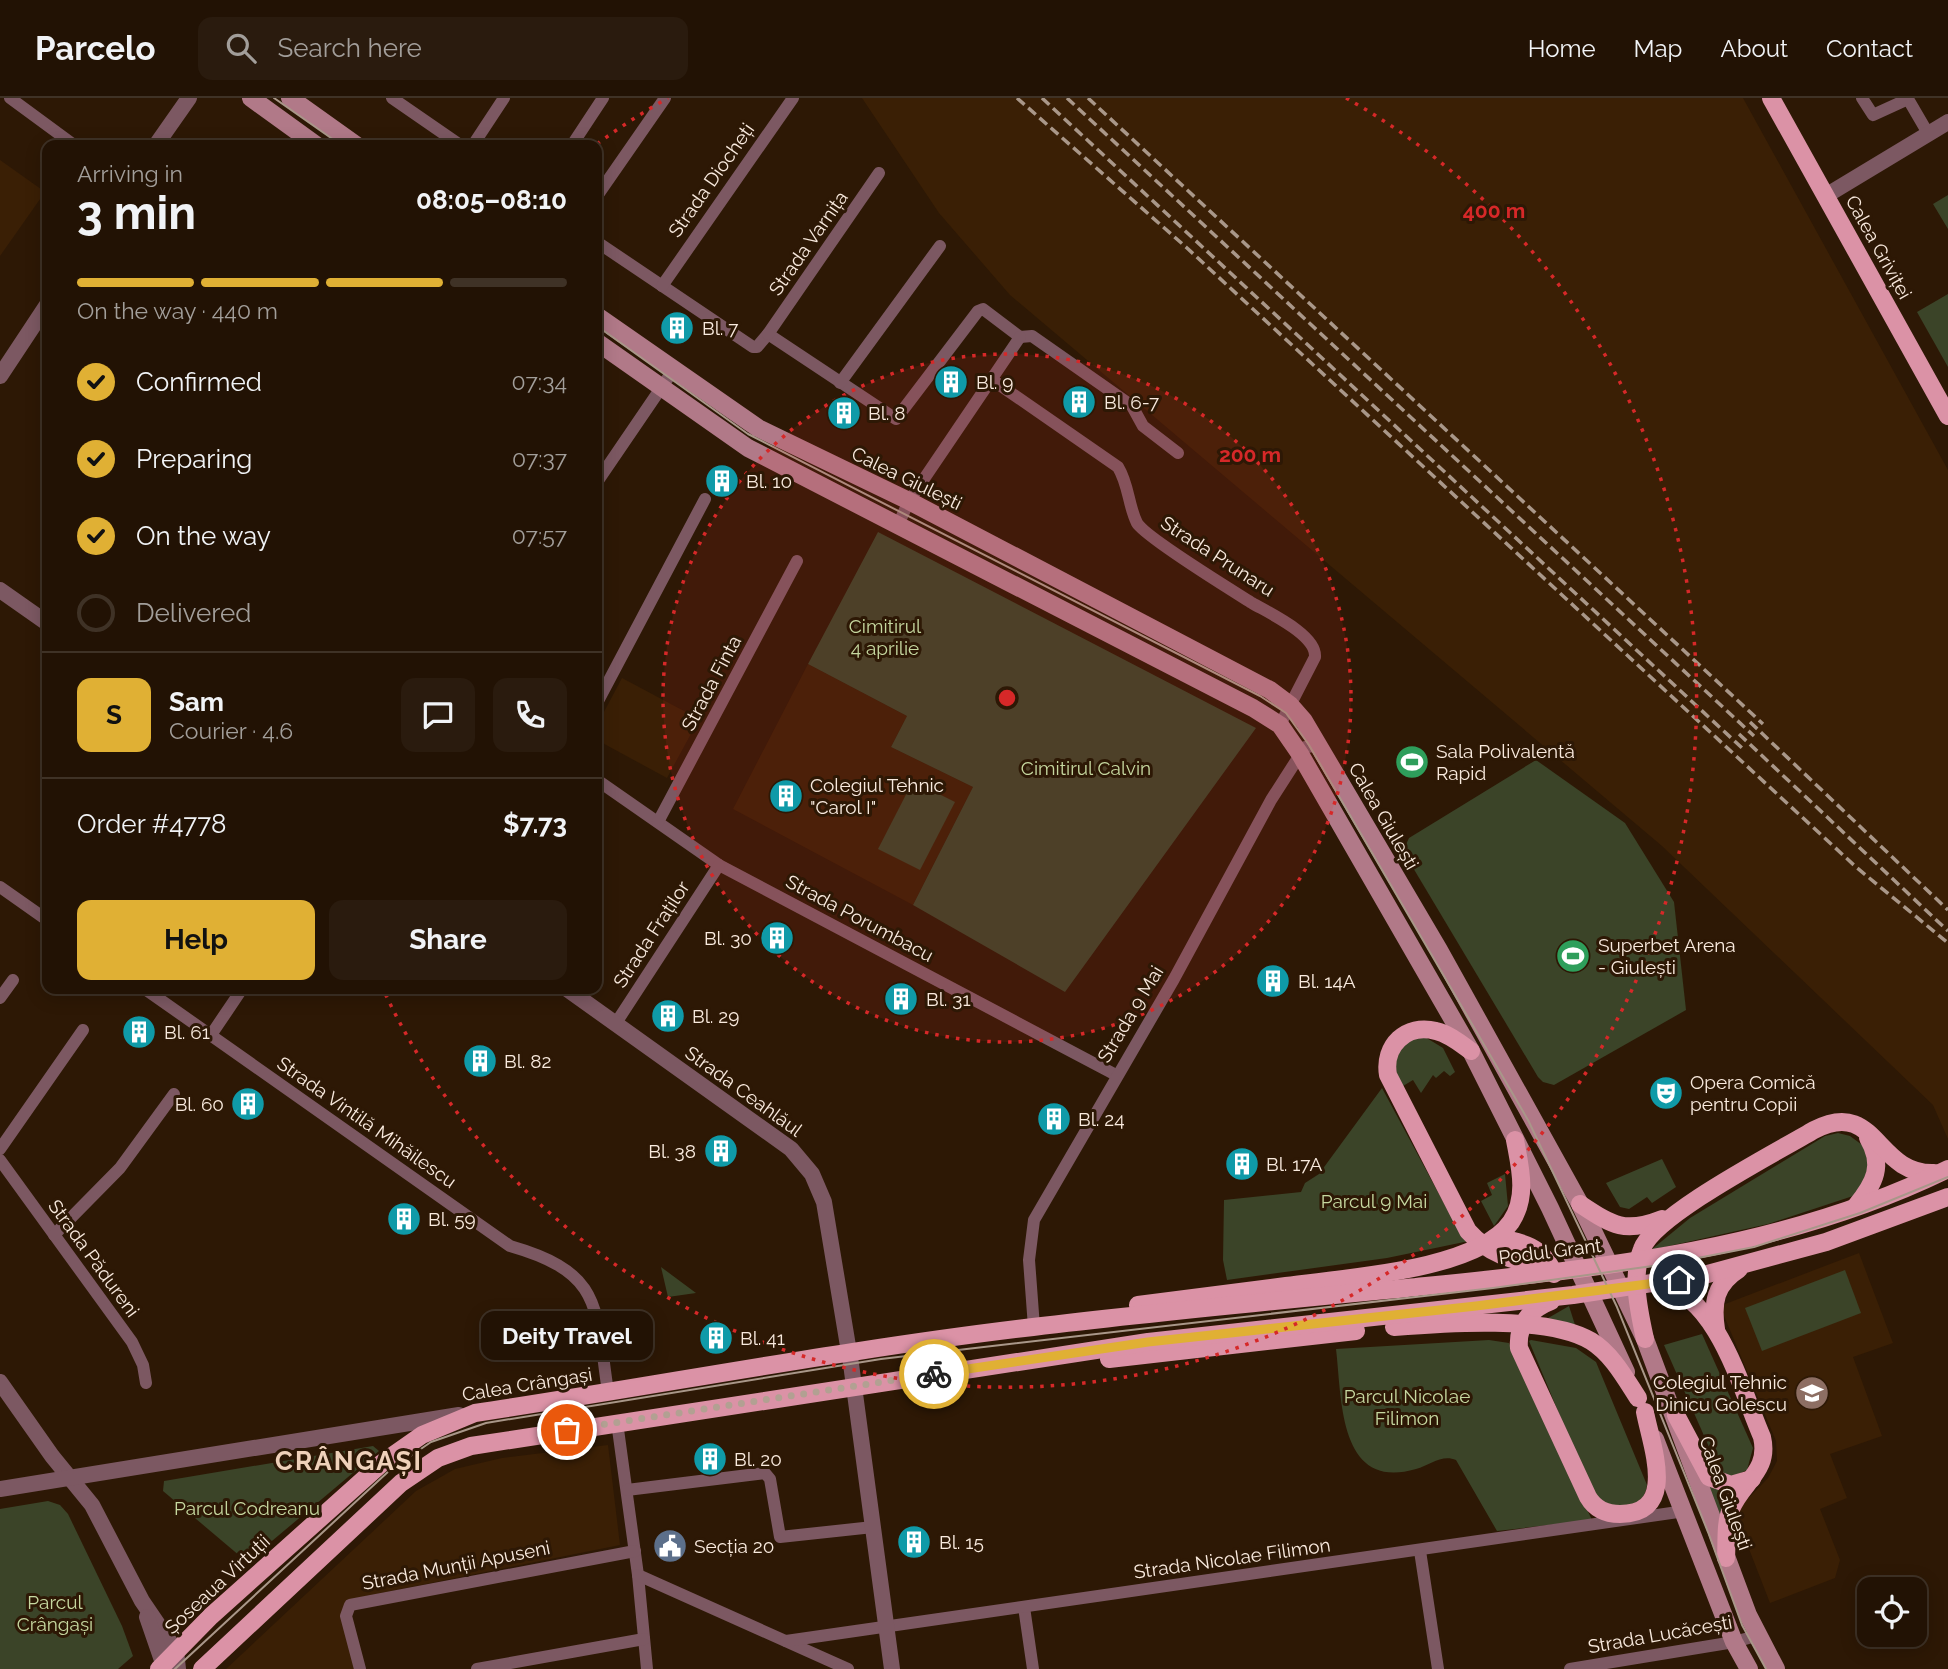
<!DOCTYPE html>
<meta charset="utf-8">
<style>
:root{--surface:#221204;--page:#2a1b0e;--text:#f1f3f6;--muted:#a29e9a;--line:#3f3226;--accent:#e0b034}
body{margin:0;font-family:Raleway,sans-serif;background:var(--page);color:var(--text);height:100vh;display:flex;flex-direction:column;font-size:26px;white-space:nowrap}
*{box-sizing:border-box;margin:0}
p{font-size:23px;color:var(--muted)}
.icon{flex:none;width:38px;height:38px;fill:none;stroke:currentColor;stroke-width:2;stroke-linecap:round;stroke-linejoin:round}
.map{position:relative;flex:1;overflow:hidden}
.side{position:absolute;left:42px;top:42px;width:560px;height:854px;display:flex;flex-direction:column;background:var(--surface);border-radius:14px;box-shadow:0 4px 18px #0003,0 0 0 2px var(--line)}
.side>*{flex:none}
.buttons{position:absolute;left:1857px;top:1479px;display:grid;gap:14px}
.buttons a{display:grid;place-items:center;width:70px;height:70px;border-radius:14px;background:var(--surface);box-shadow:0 4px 18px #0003,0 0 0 2px var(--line);font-size:35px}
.pin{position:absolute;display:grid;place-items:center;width:60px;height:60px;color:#fff;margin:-30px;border:4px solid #fff;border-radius:50%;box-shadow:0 2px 7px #0007}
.courier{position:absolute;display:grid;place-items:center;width:70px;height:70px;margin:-35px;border:5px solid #e0b034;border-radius:50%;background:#fff;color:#222;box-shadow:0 2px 9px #0007}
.bubble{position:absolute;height:49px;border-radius:14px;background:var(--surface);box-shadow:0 4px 18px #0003,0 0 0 2px var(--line);font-size:23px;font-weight:700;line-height:49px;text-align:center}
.head em{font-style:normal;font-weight:700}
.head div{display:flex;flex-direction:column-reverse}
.head{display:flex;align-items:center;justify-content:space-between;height:119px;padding:0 35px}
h1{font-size:46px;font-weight:700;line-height:52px}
.bar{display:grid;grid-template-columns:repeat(4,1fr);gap:10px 7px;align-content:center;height:84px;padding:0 35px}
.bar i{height:9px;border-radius:5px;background:var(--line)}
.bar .current{background:var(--accent)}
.bar p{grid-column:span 4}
.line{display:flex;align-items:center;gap:18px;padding:0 35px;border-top:2px solid var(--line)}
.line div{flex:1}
.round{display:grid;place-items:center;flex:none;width:74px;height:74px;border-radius:14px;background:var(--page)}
ol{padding:0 35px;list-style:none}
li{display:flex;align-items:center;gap:21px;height:77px}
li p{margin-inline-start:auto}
li .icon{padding:7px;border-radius:50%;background:var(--accent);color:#111;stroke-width:4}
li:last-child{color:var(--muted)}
li i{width:38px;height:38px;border:4px solid var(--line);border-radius:50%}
.primary-button{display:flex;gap:14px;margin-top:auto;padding:14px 35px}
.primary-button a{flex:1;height:80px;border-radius:14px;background:var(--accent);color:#111;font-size:28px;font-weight:700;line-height:80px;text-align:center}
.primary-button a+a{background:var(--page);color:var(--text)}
header{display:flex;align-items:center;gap:42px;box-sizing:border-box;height:98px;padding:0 35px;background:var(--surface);border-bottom:2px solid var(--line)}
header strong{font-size:33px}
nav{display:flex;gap:38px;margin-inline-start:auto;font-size:24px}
.search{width:490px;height:63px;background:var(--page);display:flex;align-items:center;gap:18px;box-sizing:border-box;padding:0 24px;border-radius:14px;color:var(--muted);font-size:26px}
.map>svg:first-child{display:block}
.built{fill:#3a1f05}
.green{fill:#3b4428}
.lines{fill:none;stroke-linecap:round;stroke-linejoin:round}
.minor{stroke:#7c5862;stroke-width:12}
.tertiary{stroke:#7c5862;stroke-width:16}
.secondary{stroke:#b17988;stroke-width:18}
.primary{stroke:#db92a6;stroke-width:18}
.tram{stroke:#a99789;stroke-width:2}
.rail{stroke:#a99789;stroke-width:3.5;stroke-dasharray:10 5;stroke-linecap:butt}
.done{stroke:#b2a092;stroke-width:7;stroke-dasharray:0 12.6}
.route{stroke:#e0b034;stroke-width:9}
.ring{fill:none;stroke:#d62828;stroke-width:3.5;stroke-dasharray:3.5 7}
.labels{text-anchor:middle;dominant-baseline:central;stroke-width:6;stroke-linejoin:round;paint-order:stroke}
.street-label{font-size:19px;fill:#f9eade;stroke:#2d1805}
.poi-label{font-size:19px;fill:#f9eade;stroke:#2d1805;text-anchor:start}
.park-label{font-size:19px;fill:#c6d8a0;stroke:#2d1805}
.district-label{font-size:26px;font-weight:bold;letter-spacing:2px;fill:#efd1ba;stroke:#2d1805}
.centre{fill:#d62828;stroke:#2d1805;stroke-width:3.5}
.ring-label{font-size:21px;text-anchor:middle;font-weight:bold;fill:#d62828;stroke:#2d1805;stroke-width:6;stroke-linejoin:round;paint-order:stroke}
</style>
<header>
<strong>Parcelo</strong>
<div class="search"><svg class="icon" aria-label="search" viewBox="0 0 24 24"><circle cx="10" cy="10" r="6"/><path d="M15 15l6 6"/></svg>Search here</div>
<nav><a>Home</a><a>Map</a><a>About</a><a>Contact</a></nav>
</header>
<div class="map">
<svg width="1948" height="1571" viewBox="0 0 1948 1571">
<rect width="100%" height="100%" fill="#2d1805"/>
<g class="built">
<polygon points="862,0 1743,0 1948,372 1948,1041 1933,1007 1662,748 1010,197 939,115"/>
<polygon points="0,62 45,94 0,158"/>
<polygon points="808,566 907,618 891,649 973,689 913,807 733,711"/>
<polygon points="622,580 699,621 667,680 597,642 597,627"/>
<polygon points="1859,1155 1893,1245 1853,1259 1882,1338 1830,1356 1847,1400 1820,1411 1840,1462 1835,1480 1770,1505 1737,1420 1740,1409 1768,1380 1777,1363 1776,1343 1720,1208"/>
<polygon points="608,1347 620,1447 361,1499 347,1506 356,1571 226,1571 416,1393 455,1371 502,1360"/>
</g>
<g class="green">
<polygon points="1948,97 1948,131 1933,106"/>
<polygon points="1948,196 1948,269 1917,214"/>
<polygon points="878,434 1256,630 1065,894 913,807 973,689 891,649 907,618 808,566"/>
<polygon points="1536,662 1625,725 1674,804 1686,912 1554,987 1543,984 1538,979 1403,753 1409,740"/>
<polygon points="913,683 955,704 920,772 878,751"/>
<path d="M1425,939L1443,950L1455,974L1450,978L1444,973L1436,980L1433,977L1421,995L1413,982L1398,991C1392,979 1393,948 1407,942C1412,940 1420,940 1425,939Z"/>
<polygon points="1382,990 1447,1111 1469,1143 1387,1160 1227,1182 1223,1162 1224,1102 1301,1094 1305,1085 1319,1076"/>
<polygon points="1838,1035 1850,1038 1869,1052 1868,1080 1853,1098 1768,1126 1651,1152 1690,1120 1825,1038"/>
<polygon points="1662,1061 1676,1089 1652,1105 1647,1099 1629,1111 1620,1109 1606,1085"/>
<polygon points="1505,1076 1508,1108 1494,1128 1481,1103 1492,1097 1487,1085"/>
<polygon points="661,1169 696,1195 668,1199"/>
<polygon points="1845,1172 1861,1215 1762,1253 1745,1210"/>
<polygon points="1569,1208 1576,1230 1543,1223"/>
<polygon points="1702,1236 1753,1350 1747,1372 1730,1380 1720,1374 1664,1247"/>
<path d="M1489,1242L1509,1245L1592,1422L1497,1433L1456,1362C1442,1356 1430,1367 1416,1371C1338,1394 1342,1300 1336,1251Z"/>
<path d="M1531,1242L1576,1250L1596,1264L1647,1387C1643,1412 1624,1409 1603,1407L1591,1393L1529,1243Z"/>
<polygon points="373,1348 379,1353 247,1464 163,1393 164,1383"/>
<polygon points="1705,1387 1720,1391 1726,1406 1718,1422"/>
<polygon points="48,1403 60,1407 68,1416 122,1528 133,1558 118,1571 0,1571 0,1411"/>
</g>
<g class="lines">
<g class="minor">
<polyline points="10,0 74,47"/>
<polyline points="392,0 460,47"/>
<polyline points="1862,0 1873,17 1908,1 1929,37"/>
<polyline points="473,47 504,0"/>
<polyline points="572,47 603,0"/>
<polyline points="597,98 665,0"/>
<polyline points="597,144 753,249 757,249 768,236 896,321 978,213 983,211 1020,239"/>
<polyline points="662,188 793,0"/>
<polyline points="768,236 879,75"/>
<polyline points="1020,239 1032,238 1132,308 1143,328 1178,355"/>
<path d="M991,281L1118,369C1129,387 1128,407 1137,425C1145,439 1233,493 1252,505C1269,515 1317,537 1315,559L1280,627"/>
<polyline points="840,285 940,148"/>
<polyline points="597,384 674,271"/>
<polyline points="898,427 909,403 1020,239"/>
<polyline points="597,605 705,401"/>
<polyline points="597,682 719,767 1116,977"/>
<polyline points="658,724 797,463"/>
<polyline points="0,789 47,822"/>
<path d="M145,891L510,1148C604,1175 595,1209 608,1294"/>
<polyline points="0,900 13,882"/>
<polyline points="616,925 719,767"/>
<polyline points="211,937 242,891"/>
<polyline points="0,1051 83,932"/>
<polyline points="0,1062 132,1244 143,1267 146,1285"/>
<polyline points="54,1137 120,1070 174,996"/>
<polyline points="1034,1229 1029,1162 1034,1122 1174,881 1271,702 1305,649 1318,648"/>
<polyline points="617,1324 638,1477 647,1571"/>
<polyline points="627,1392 765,1375 770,1381 780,1439 873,1429"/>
<polyline points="1420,1453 1438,1571"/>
<polyline points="638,1477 848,1571"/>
<polyline points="1024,1509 1033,1571"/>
<polyline points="786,1543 1685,1413"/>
<polyline points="360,1571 346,1518 350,1507 635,1453"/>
<polyline points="477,1571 644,1541"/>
<polyline points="1570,1571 1734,1544 1756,1538"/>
</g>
<g class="tertiary">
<polyline points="156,47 189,0"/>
<polyline points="1827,97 1948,24"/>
<polyline points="0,278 47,207"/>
<polyline points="0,492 47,525"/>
<polyline points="567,891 791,1051 812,1076 824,1104 851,1266 892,1571"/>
<polyline points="0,1284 52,1358 92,1407 142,1503 176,1553 178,1571"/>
<polyline points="0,1391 459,1317"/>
<polyline points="147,1519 165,1571"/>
</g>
<g class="secondary">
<polyline points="251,0 316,47"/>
<polyline points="290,0 356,47"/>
<polyline points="597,218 758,330 909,403 1270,592 1290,607 1304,623 1439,852 1580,1106 1645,1241 1748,1517 1776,1571"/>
<polyline points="597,244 748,350 1253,610 1280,627 1300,656 1471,953 1550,1110 1626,1274"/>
<polyline points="1655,1341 1734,1544 1749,1571"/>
</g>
<g class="primary">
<polyline points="1771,0 1948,318"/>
<path d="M1471,953C1460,945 1449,936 1436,933C1406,925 1383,948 1388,977L1468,1133C1491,1159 1518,1163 1550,1171"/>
<path d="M1580,1106C1612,1127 1624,1136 1662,1121"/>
<path d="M1856,1108C1875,1085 1884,1067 1868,1040"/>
<path d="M1495,1140C1522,1143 1543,1149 1554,1176"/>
<path d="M1661,1187C1718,1199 1741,1291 1762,1339C1770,1373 1743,1383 1731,1411C1725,1425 1727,1444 1726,1460"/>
<path d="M1551,1203C1530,1211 1517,1227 1519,1250L1588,1399C1595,1411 1606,1416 1620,1416C1679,1416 1651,1347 1645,1314"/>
<path d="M1138,1207C1188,1201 1237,1194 1286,1188C1342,1180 1477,1173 1511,1124C1528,1099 1520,1069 1515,1042"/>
<path d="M1394,1229C1444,1225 1548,1217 1591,1243C1612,1256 1625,1280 1638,1300"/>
<path d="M1716,1231C1712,1205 1715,1186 1739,1171"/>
<path d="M1645,1241C1639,1213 1631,1179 1642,1151C1654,1117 1779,1053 1814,1032C1877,999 1875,1077 1934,1075"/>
<polyline points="1109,1261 1356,1233"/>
<polyline points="1676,1317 1709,1379 1731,1387 1752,1381"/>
<path d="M159,1571L211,1518L382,1365L422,1337L475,1315C661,1287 846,1251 1033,1229C1157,1214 1283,1202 1407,1190C1591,1171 1779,1154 1948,1071"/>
<polyline points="202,1571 401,1385 438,1360 471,1348 1148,1244 1573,1197 1704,1177 1826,1144 1948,1099"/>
</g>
<g class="tram">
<polyline points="274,0 341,47"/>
<polyline points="597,228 748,336 1260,598 1286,615 1309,647 1528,1022 1617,1209 1708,1434 1742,1527 1766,1571"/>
<polyline points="175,1571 390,1372 431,1344 486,1325 881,1261 1493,1190 1667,1166 1754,1149 1860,1115 1948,1079"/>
</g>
<g class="rail">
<polyline points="1017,0 1187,150 1856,769 1948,845"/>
<polyline points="1042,0 1742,650"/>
<polyline points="1067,0 1754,638"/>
<polyline points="1088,0 1763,626"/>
<polyline points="1750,624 1948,812"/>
<polyline points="1739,636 1948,833"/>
</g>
</g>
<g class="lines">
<polyline class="done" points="567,1332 934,1276"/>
<polyline class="route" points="934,1276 1148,1244 1476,1208 1679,1182"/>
</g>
<circle cx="1007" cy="600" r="344" fill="#d62828" fill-opacity=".12"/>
<g class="ring">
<circle cx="1007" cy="600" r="344"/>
<path d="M597 46A689 689 0 0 1 668 0M1346 0A689 689 0 1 1 383 891"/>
</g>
<defs>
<g id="building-disc" transform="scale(1.75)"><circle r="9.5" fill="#0f9aa8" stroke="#2d1805"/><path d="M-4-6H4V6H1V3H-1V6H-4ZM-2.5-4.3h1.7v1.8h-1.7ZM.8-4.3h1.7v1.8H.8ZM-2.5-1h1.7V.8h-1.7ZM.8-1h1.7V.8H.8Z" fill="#fff"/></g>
<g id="stadium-disc" transform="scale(1.75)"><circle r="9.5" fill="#2e9e5b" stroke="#2d1805"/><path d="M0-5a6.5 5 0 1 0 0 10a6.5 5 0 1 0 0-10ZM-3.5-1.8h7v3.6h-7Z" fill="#fff"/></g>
<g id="theatre-disc" transform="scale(1.75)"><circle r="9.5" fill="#0f9aa8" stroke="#2d1805"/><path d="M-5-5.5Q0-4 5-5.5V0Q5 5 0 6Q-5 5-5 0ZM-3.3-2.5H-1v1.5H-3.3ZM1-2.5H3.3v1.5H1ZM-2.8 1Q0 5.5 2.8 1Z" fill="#fff"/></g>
<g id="school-disc" transform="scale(1.75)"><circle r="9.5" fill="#8d6e63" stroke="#2d1805"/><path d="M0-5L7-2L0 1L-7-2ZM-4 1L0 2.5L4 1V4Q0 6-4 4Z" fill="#fff"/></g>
<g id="civic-disc" transform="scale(1.75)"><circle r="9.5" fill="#5c6f8a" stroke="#2d1805"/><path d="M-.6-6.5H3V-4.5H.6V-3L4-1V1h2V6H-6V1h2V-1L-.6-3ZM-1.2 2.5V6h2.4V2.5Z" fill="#fff"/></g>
</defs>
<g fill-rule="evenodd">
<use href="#building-disc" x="677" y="230"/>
<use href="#building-disc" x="951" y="284"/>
<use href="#building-disc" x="1079" y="304"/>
<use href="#building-disc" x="844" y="315"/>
<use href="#building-disc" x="722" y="383"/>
<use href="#stadium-disc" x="1412" y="664"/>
<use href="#building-disc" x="786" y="698"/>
<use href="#building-disc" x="777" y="840"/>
<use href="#stadium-disc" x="1573" y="858"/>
<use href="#building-disc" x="1273" y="883"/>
<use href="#building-disc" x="901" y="901"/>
<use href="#building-disc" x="668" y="918"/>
<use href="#building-disc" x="139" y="934"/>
<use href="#building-disc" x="480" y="963"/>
<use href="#theatre-disc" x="1666" y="995"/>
<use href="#building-disc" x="248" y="1006"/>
<use href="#building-disc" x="1054" y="1021"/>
<use href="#building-disc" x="721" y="1053"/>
<use href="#building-disc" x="1242" y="1066"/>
<use href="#building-disc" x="404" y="1121"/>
<use href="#building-disc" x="716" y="1240"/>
<use href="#school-disc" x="1812" y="1295"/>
<use href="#building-disc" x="710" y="1361"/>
<use href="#building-disc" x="914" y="1444"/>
<use href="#civic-disc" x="670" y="1448"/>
</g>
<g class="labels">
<g class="street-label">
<text transform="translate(711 82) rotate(-55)">Strada Diocheți</text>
<text transform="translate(808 145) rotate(-55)">Strada Varnița</text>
<text transform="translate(1879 149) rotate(61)">Calea Griviței</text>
<text transform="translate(907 380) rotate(26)">Calea Giulești</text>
<text transform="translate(1218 458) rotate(33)">Strada Prunaru</text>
<text transform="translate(711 585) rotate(-62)">Strada Finta</text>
<text transform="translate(1384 718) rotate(60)">Calea Giulești</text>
<text transform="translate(860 820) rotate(28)">Strada Porumbacu</text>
<text transform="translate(651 836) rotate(-57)">Strada Fraților</text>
<text transform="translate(1130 916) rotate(-59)">Strada 9 Mai</text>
<text transform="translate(744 993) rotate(36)">Strada Ceahlăul</text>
<text transform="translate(367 1024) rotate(35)">Strada Vintilă Mihăilescu</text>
<text transform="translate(1550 1153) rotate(-7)">Podul Grant</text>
<text transform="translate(94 1160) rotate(54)">Strada Pădureni</text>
<text transform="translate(527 1286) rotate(-9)">Calea Crângași</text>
<text transform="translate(1726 1395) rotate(70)">Calea Giulești</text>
<text transform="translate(1232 1460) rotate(-8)">Strada Nicolae Filimon</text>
<text transform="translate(456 1467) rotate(-11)">Strada Munții Apuseni</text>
<text transform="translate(217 1486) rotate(-43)">Șoseaua Virtuții</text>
<text transform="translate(1660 1536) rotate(-10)">Strada Lucăcești</text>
</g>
<g class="poi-label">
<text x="702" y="230">Bl. 7</text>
<text x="976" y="284">Bl. 9</text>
<text x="1104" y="304">Bl. 6-7</text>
<text x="868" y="315">Bl. 8</text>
<text x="746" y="383">Bl. 10</text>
<text x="1436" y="653">Sala Polivalentă<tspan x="1436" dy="22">Rapid</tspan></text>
<text x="810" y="687">Colegiul Tehnic<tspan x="810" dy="22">"Carol I"</tspan></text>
<text x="752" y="840" text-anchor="end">Bl. 30</text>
<text x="1598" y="847">Superbet Arena<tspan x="1598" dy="22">- Giulești</tspan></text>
<text x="1298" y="883">Bl. 14A</text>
<text x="926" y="901">Bl. 31</text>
<text x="692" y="918">Bl. 29</text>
<text x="164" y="934">Bl. 61</text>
<text x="504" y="963">Bl. 82</text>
<text x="1690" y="984">Opera Comică<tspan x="1690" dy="22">pentru Copii</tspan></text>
<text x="224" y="1006" text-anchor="end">Bl. 60</text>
<text x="1078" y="1021">Bl. 24</text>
<text x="696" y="1053" text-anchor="end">Bl. 38</text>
<text x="1266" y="1066">Bl. 17A</text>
<text x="428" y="1121">Bl. 59</text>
<text x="740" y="1240">Bl. 41</text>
<text x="1787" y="1284" text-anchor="end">Colegiul Tehnic<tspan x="1787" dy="22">Dinicu Golescu</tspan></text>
<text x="734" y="1361">Bl. 20</text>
<text x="939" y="1444">Bl. 15</text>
<text x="694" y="1448">Secția 20</text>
</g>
<g class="park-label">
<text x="885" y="528">Cimitirul<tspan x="885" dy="22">4 aprilie</tspan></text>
<text x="1086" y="670">Cimitirul Calvin</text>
<text x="1374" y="1103">Parcul 9 Mai</text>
<text x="1407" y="1298">Parcul Nicolae<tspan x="1407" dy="22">Filimon</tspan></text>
<text x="247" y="1410">Parcul Codreanu</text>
<text x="55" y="1504">Parcul<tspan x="55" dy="22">Crângași</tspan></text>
</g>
<g class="district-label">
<text x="349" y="1363">CRÂNGAȘI</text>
</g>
</g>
<circle cx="1007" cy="600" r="10" class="centre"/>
<g class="ring-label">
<text x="1494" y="120">400 m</text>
<text x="1250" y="364">200 m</text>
</g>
</svg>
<div class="buttons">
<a><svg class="icon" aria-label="locate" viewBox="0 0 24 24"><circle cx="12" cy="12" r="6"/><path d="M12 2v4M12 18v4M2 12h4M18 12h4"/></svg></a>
</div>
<div class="pin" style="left:567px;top:1332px;background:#ea580c"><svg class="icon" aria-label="bag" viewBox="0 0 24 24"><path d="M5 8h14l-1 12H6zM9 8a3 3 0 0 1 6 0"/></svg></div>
<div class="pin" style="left:1679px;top:1182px;background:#1f2937"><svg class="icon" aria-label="home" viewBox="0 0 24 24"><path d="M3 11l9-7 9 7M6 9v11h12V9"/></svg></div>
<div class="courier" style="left:934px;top:1276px"><svg class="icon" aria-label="bike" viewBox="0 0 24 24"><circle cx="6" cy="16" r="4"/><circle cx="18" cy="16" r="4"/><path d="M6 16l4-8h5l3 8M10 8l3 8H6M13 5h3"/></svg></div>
<div class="bubble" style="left:481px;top:1213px;width:172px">Deity Travel</div>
<section class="side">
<div class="head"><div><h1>3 min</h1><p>Arriving in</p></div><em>08:05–08:10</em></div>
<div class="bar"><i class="current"></i><i class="current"></i><i class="current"></i><i></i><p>On the way · 440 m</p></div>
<ol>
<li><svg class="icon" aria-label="check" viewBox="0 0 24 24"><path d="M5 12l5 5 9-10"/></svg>Confirmed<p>07:34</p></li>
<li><svg class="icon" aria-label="check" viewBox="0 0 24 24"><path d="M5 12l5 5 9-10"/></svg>Preparing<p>07:37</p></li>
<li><svg class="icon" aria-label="check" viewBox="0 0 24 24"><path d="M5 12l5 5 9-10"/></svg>On the way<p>07:57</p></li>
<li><i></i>Delivered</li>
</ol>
<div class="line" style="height:126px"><b class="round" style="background:var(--accent);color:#111">S</b><div><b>Sam</b><p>Courier · 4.6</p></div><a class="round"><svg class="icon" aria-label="chat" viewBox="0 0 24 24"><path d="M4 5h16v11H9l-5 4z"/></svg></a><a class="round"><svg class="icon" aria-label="phone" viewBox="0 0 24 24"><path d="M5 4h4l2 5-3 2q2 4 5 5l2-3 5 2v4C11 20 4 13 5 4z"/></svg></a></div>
<div class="line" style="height:91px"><div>Order #4778</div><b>$7.73</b></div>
<div class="primary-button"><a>Help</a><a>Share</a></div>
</section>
</div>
